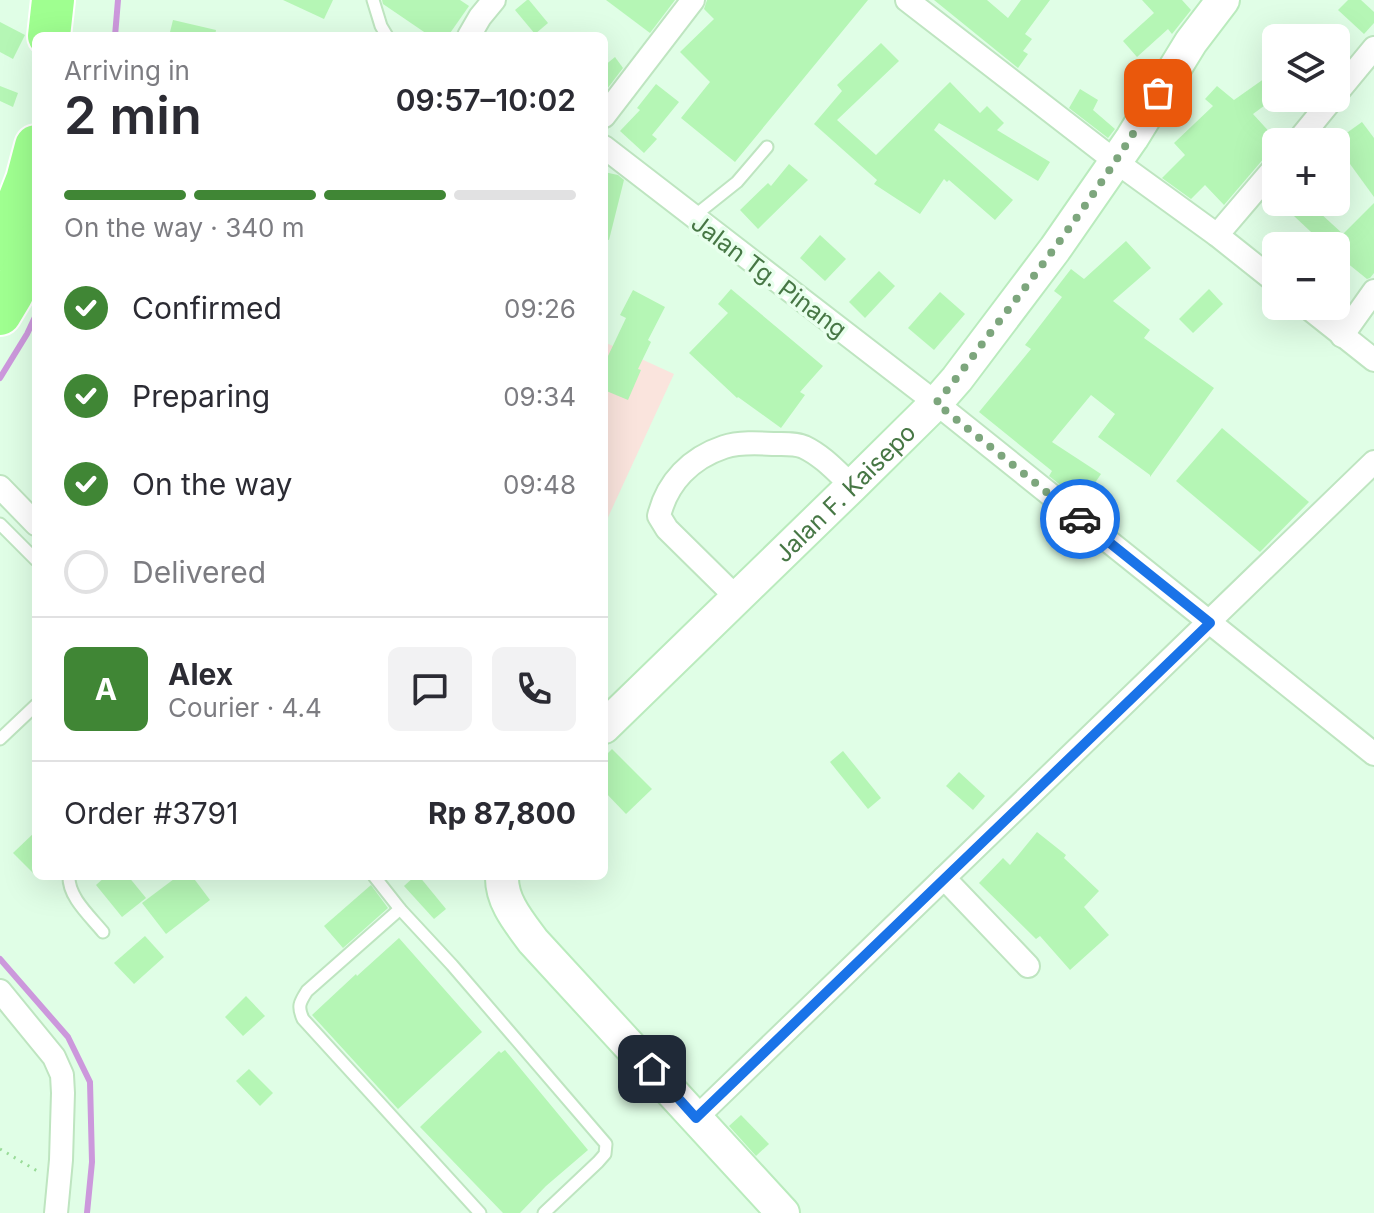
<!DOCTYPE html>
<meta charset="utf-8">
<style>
:root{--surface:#fff;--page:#f2f2f3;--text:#2b2b33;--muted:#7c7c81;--line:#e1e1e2;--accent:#408635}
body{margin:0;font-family:Inter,sans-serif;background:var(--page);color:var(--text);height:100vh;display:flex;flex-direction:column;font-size:30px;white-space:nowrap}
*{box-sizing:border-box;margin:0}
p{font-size:26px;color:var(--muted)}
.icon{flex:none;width:44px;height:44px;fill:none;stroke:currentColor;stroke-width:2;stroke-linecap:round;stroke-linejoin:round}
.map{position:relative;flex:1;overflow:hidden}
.drawer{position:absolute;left:32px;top:32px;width:576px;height:848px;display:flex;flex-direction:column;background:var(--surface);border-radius:12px;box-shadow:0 8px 32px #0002}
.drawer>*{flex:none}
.tools{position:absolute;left:1262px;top:24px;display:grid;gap:16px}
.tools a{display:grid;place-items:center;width:88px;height:88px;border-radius:12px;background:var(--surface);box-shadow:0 8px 32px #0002;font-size:40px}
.pin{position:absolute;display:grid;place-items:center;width:68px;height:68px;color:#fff;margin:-34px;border-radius:16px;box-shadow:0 4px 12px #0006}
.courier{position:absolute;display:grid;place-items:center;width:80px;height:80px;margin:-40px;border:6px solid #1a73e8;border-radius:50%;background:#fff;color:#222;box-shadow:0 2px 10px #0007}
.headline em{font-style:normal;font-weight:600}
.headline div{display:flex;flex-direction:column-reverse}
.headline{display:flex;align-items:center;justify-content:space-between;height:136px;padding:0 32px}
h1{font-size:52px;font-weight:600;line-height:60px}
.bar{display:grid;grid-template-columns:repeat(4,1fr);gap:12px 8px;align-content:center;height:96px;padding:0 32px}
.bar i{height:10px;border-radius:6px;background:var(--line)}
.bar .active{background:var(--accent)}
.bar p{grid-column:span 4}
.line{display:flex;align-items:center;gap:20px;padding:0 32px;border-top:2px solid var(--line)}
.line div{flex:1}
.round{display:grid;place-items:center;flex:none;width:84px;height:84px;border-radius:12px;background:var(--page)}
ol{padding:0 32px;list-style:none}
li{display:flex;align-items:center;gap:24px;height:88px}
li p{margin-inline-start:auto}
li .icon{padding:8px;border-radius:50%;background:var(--accent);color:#fff;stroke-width:4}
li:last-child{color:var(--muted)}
li i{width:44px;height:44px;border:4px solid var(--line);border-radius:50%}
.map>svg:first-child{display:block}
.education{fill:#fae4dd}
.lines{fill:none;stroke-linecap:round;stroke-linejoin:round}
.stream{stroke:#cc98dc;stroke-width:6}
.building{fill:#b5f6b5}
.lane-casing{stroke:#bee5c0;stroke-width:15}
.street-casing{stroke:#bee5c0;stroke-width:26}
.secondary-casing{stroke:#baebbd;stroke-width:36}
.highway-casing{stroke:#fff;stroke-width:46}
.path{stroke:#99db98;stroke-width:3;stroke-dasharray:2 6;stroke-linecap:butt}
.lane{stroke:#fff;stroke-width:11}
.street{stroke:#fff;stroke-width:22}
.secondary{stroke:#fff;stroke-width:32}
.highway{stroke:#9fff90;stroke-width:42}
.done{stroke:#7da67d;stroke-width:8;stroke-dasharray:0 14.4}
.route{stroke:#1a73e8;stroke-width:10}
.labels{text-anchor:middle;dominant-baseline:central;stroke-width:7;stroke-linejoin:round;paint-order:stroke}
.street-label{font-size:24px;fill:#477745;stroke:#e8ffed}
</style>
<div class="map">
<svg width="1374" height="1213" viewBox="0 0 1374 1213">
<rect width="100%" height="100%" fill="#e0fee6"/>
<polygon class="education" points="604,342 674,374 604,526 604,390 641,371 604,355"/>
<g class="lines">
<g class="stream">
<polyline points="115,36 118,0"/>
<polyline points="0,378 27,334 36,315"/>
<polyline points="0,959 68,1037 90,1082 92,1162 87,1213"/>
</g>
</g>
<g class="building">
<polygon points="283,0 333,0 324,19"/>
<polygon points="382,0 460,0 469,6 448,36 430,36 383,4"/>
<polygon points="527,0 529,0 548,23 535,34 515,10"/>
<polygon points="606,0 675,0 650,33"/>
<polygon points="707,0 868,0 735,162 681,118 710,82 680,52 714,19 704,9"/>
<polygon points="934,0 987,0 1008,18 1021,0 1050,0 1025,34 1032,39 1023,51 1028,54 1018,68"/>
<polygon points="1142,0 1182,0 1191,10 1172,34 1168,29 1137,57 1123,41 1154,13"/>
<polygon points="1348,0 1361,0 1374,12 1374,23 1364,34 1338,10"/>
<polygon points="173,20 216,30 215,36 169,36"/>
<polygon points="0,22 25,35 13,59 0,52"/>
<polygon points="881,43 899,61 837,120 876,155 950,82 980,113 987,106 1004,123 997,130 1050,162 1038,181 939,123 934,130 1013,200 995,220 949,180 947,182 944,179 920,214 874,184 877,180 814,124 842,91 837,85"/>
<polygon points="615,57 623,68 604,93 604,66"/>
<polygon points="1268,76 1276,88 1276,97 1253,114 1276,139 1276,150 1265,157 1224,205 1205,185 1191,199 1162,178 1185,155 1174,143 1213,106 1205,99 1217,86 1234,100"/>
<polygon points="656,84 679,102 652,135 657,139 644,153 620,131 640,110 637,108"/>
<polygon points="0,86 18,93 13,107 0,101"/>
<polygon points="1080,89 1098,100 1093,110 1115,129 1108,138 1069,108"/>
<polygon points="1362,122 1374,138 1374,197 1334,142"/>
<polygon points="789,164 808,180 758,229 740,210 768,183 771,186"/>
<polygon points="604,172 618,175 624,180 609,240 604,239"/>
<polygon points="1308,202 1343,234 1374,203 1374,273 1370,278 1367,279 1336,254 1336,246 1326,246 1294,216"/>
<polygon points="820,235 846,259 825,281 800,258"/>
<polygon points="1126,241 1151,268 1113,301 1150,330 1144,338 1214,388 1150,477 1150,475 1098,437 1115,414 1091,395 1052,442 1101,474 1082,502 1049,476 1052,471 979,412 1031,349 1025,345 1062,297 1054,291 1071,269 1084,279"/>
<polygon points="879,271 895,286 865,318 849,302"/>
<polygon points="731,289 823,366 800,392 805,395 781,428 738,397 737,398 689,353 728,313 718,304"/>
<polygon points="1209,289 1223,304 1193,333 1179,319"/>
<polygon points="633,290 665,307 648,340 651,342 638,369 641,370 628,400 604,390 604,355 608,356 626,318 620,315"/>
<polygon points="940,292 965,314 934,350 908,328"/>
<polygon points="1222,428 1309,502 1260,552 1176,481"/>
<polygon points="612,749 652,789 626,814 604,791 604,757"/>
<polygon points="843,751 881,798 868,809 830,762"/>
<polygon points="959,772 985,796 973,810 946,786"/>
<polygon points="36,831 36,876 13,853"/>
<polygon points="1037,832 1066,855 1064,858 1099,891 1084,907 1109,935 1070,970 1040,936 1036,939 979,883 1003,858 1010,865"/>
<polygon points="106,876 128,876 146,898 122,917 96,885"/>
<polygon points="178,876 192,876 210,900 166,934 142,903"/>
<polygon points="415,876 419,876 446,909 434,919 404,886"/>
<polygon points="371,885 388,908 343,948 324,926"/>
<polygon points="145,936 164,957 134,984 114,963"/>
<polygon points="399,938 482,1032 398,1109 312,1015 356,974 357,976"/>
<polygon points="246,996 265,1016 243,1036 225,1017"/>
<polygon points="505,1050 588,1150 546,1186 520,1213 503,1213 420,1127 499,1051 501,1053"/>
<polygon points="249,1069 273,1093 260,1106 236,1081"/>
<polygon points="741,1115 769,1144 756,1156 729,1126"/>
</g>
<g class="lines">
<g class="lane-casing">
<g id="lane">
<polyline points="373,0 381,26 387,36"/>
<polyline points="693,217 737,182 767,147"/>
<polyline points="0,524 36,560"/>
<polyline points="0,739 36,705"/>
<path d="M69,876C68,897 90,916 103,932"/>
<polyline points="374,876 400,909 452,965 606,1144 605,1154 598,1162 544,1213"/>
<path d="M400,909L307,991C300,1002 297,1006 303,1019L480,1213"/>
</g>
</g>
<g class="street-casing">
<g id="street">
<polyline points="907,0 1115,161 1217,235 1276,282"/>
<polyline points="469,36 480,17 494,0"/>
<polyline points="1336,94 1374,48"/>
<polyline points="604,116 693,0"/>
<polyline points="1297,142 1333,98"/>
<polyline points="604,147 936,403 1374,754"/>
<polyline points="1217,235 1276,166"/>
<polyline points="1306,306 1374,360"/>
<polyline points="1342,336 1374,291"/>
<polyline points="0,487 36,524"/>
<path d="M737,598L667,529L659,516C667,482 691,458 724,447C739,442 758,443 773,444C783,444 795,443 804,447C823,456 837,472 852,486"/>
<polyline points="944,878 1028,966"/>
<polyline points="0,991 54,1057 62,1075 63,1093 61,1160 56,1213"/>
<polyline points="696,1118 1374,462"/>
</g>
</g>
<g class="secondary-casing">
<g id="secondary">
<path id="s1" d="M604,727L852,486L936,403L957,379L1055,249L1132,138L1191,42L1223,0"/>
<path d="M502,876C501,901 519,922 533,941L783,1213"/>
</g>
</g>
<g class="highway-casing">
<g id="highway">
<polyline points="49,36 53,0"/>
<polyline points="0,249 27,180 36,146"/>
<polyline points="0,314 12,294 36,244"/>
</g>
</g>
<polyline class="path" points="0,1149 39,1172"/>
<use href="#lane" class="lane"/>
<use href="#street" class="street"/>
<use href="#secondary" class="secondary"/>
<use href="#highway" class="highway"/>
</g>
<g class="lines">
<path class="done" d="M1080,519L936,403C960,375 981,345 1004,315C1059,244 1112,171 1158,93"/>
<polyline class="route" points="652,1069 696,1118 1210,623 1080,519"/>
</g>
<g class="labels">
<g class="street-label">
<text transform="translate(769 276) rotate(37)">Jalan Tg. Pinang</text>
<text stroke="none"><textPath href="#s1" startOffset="336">Jalan F. Kaisepo</textPath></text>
</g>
</g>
</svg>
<div class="tools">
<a><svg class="icon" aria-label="layers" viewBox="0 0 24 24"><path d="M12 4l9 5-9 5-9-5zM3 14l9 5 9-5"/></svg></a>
<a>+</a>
<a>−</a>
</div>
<div class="pin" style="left:1158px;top:93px;background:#ea580c"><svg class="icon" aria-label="bag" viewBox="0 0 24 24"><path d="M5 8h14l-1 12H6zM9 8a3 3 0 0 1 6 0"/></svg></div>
<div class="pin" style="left:652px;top:1069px;background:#1f2937"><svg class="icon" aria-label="home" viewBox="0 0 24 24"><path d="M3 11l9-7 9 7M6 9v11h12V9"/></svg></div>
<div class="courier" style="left:1080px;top:519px"><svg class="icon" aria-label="car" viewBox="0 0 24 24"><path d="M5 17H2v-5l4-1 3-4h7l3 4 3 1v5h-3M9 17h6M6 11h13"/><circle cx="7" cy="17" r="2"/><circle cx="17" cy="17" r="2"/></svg></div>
<section class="drawer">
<div class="headline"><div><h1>2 min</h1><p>Arriving in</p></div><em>09:57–10:02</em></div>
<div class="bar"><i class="active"></i><i class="active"></i><i class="active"></i><i></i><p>On the way · 340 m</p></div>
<ol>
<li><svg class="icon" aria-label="check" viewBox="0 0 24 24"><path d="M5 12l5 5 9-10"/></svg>Confirmed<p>09:26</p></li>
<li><svg class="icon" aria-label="check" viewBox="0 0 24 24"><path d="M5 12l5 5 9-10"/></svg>Preparing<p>09:34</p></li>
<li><svg class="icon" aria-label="check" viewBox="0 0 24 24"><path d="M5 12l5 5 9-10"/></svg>On the way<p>09:48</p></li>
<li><i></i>Delivered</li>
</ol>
<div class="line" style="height:144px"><b class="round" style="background:var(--accent);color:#fff">A</b><div><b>Alex</b><p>Courier · 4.4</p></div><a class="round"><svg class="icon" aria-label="chat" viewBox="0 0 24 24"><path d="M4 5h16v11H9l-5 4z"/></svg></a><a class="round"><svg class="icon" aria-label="phone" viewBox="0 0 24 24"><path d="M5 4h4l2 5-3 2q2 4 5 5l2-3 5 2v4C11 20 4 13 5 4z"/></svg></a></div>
<div class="line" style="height:104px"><div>Order #3791</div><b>Rp 87,800</b></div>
</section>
</div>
